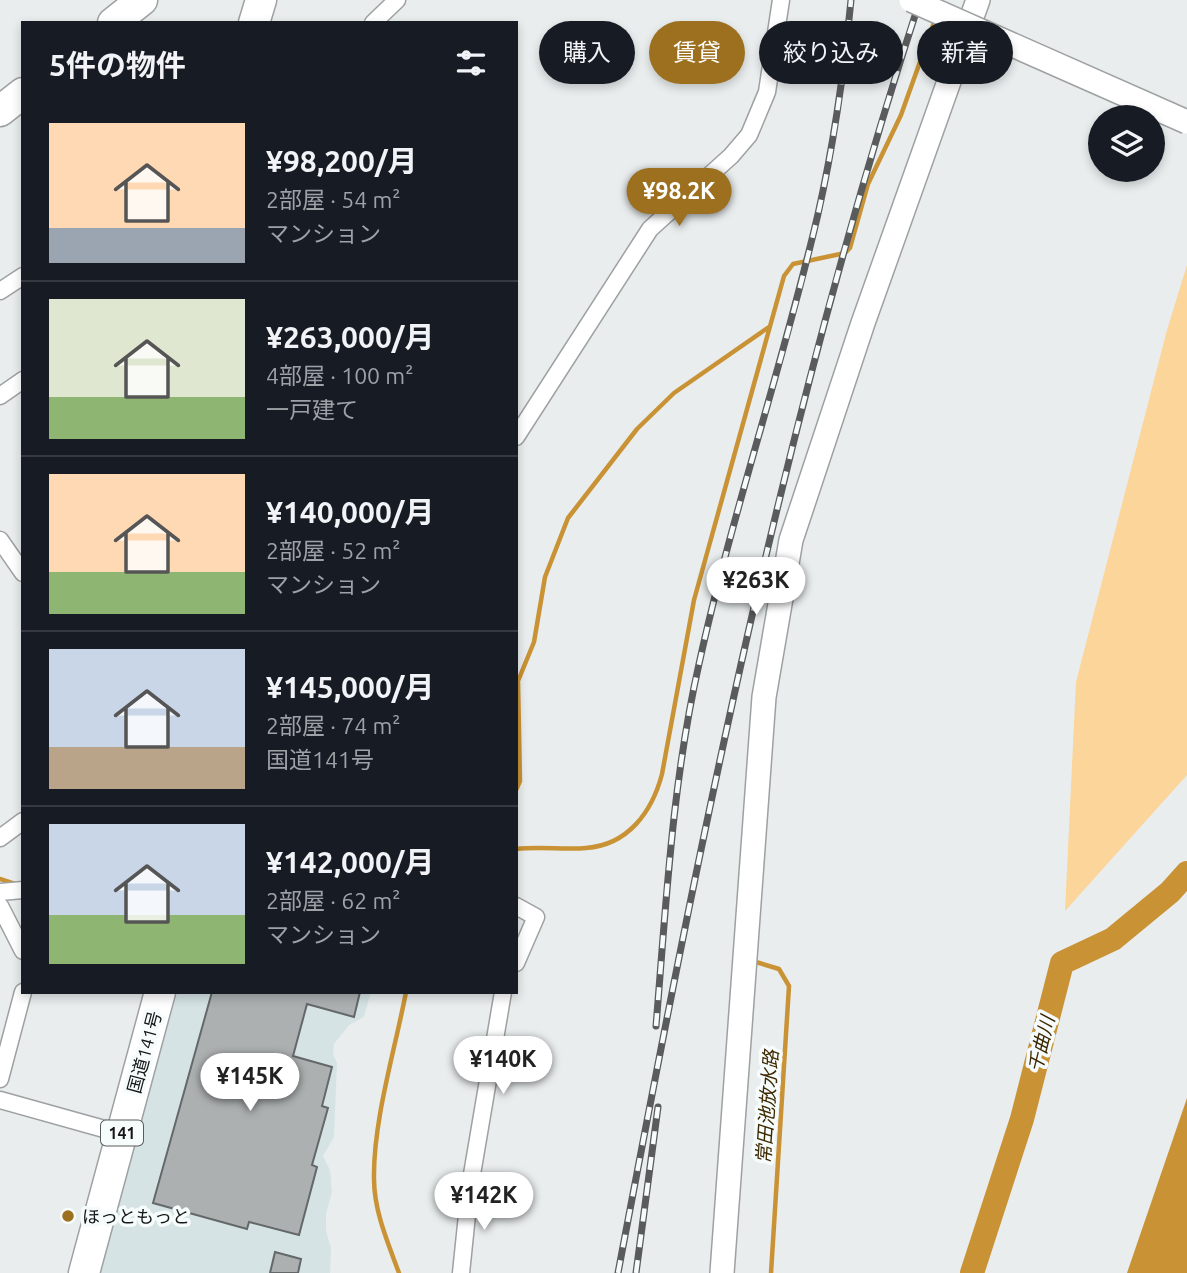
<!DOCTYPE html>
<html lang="ja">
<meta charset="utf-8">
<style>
:root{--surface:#171b24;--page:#20242c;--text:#f1f3f6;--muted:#9ea1a6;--line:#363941;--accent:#9c701f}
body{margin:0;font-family:Ubuntu,"Noto Sans JP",sans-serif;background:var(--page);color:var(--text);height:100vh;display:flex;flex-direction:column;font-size:26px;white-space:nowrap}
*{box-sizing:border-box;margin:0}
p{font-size:23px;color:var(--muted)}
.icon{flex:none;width:38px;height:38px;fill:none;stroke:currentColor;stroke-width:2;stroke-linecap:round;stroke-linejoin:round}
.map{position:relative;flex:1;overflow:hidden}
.details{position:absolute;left:21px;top:21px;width:497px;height:973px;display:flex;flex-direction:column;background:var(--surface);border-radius:0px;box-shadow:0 4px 10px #0003}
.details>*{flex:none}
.top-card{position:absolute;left:539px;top:21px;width:542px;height:63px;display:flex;gap:14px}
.tools{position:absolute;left:1088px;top:105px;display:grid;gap:14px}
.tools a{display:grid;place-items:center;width:77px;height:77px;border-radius:50%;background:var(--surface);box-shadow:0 4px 10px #0003;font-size:35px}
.price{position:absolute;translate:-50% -60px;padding:0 16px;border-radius:24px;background:#fff;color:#222;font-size:23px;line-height:46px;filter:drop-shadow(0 2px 4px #0008)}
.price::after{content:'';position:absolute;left:50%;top:42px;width:21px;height:16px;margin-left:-10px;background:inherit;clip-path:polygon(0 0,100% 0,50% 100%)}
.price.on{background:var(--accent);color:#fff}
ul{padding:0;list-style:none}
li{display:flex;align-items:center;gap:21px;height:175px;padding:0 28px}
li+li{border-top:2px solid var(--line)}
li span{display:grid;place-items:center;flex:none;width:196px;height:140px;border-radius:0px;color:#555}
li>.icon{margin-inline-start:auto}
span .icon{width:84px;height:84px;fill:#fffc;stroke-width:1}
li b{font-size:30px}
h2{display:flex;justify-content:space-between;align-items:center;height:84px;padding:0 28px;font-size:30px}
.chip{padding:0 24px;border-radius:32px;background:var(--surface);box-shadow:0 4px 10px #0003;font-size:24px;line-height:63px}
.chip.on{background:var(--accent);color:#fff}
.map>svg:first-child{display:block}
</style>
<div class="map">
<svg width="1187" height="1273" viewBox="0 0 1187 1273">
<rect width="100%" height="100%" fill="#e9edee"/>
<!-- built -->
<path fill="#d5e3e5" d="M172,992H371L364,1017L349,1025L334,1044L333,1054L337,1063L334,1137L323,1156L330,1170L332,1192L326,1214V1231L331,1248L330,1273H97Z"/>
<!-- green -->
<path fill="#fcd59a" d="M1187,265V775L1065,911L1076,682L1167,330Z"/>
<!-- water -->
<path fill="#c99335" d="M1187,1098V1273H1127Z"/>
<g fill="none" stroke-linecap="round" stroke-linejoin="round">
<!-- stream -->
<path stroke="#c99335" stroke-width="4.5" d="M516,790L520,781L518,681L534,642L545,577L568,518L637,429L674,393L769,327
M516,849C540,846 563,850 586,848C628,845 652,812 662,774L694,600L784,276L793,264L845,253L850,248L868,184L901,115L936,17
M0,879L15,884
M756,962L779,969L789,986L771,1273
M399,1273C388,1243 374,1211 374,1179C373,1121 395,1050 406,992"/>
<!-- river -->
<path stroke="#c99335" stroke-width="24" d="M972,1273L1022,1119L1062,963L1113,939L1170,892L1187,873"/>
</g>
<!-- building -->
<path fill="#acb0b1" stroke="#646868" stroke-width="2" d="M212,992H360L354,1017L307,1004L293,1056L332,1067L322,1106L328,1108L312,1165L317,1167L299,1235L249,1222L247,1229L153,1203Z
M275,1252L301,1259L298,1273H270Z"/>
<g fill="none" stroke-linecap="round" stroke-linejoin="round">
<!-- street casing -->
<g stroke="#9da1a2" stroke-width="19">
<path id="street" d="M373,23L397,0
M0,291L23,276
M0,396L23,380
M516,437L650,229L731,156L749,135L767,92L781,0
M0,540L23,573
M0,838L23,821
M0,892L23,890
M0,906L23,951
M516,906L536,917L516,963
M0,1079L23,992
M0,1100L122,1134
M461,1273L470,1186L503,992"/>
</g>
<!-- secondary casing -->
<g stroke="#9da1a2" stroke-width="26">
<path id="secondary" d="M722,1273L764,697L791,540L863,323L978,0"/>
</g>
<!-- highway casing -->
<g stroke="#9da1a2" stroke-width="33">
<path id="highway" d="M113,23L142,0
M254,23L261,0
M0,111L23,93
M84,1273L160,992"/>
</g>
<!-- street -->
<use href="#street" stroke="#fff" stroke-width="16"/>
<!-- secondary -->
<use href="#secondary" stroke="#fff" stroke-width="23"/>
<!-- highway -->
<use href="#highway" stroke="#fff" stroke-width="30"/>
<!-- rail casing -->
<g stroke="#595b5c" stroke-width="7">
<path id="rail" d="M656,1026C666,906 672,783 699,664C732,513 783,365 818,214C834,143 844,72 851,0
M618,1273C699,844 784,416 920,0
M636,1273L658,1107"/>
</g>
<!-- rail -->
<use href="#rail" stroke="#f6fbfb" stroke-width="4.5" stroke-dasharray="13" stroke-linecap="butt"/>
<!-- secondary-bridge casing -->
<g stroke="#9da1a2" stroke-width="26" stroke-linecap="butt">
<path id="secondary-bridge" d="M911,0L1187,122"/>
</g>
<!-- secondary-bridge -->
<use href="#secondary-bridge" stroke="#fff" stroke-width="23"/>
</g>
<!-- markers -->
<circle fill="#9c701f" stroke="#f6fbfb" stroke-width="2.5" cx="68" cy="1216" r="7"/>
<g text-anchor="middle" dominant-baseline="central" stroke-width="7" stroke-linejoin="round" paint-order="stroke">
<!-- shield labels -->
<rect fill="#f6fbfb" stroke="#585b5b" stroke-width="2" x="101" y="1120.5" width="42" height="25" rx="5"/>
<g font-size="16" font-weight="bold" fill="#151616">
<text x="122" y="1133">141</text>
</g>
<!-- street labels -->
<g font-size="18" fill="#151616" stroke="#f6fbfb">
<text transform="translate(144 1052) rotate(-75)">国道141号</text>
</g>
<!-- poi labels -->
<g font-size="18" fill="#151616" stroke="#f6fbfb" text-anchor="start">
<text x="82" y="1216">ほっともっと</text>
</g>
<!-- water labels -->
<g font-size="19" font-style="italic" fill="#3e2800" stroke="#f6fbfb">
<text transform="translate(1041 1044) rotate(-76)">千曲川</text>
<text transform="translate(767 1107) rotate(-86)">常田池放水路</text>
</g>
</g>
</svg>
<div class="tools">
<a><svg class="icon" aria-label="layers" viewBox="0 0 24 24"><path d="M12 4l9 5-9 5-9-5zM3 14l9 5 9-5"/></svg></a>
</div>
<b class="price on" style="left:679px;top:228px">¥98.2K</b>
<b class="price" style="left:756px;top:617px">¥263K</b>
<b class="price" style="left:503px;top:1096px">¥140K</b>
<b class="price" style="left:250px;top:1113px">¥145K</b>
<b class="price" style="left:484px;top:1232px">¥142K</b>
<div class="top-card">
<a class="chip">購入</a>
<a class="chip on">賃貸</a>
<a class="chip">絞り込み</a>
<a class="chip">新着</a>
</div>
<section class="details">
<h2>5件の物件<svg class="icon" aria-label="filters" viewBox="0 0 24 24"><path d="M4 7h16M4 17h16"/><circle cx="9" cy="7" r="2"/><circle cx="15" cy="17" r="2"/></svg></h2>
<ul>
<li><span style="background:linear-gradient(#ffd9b3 75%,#9aa5b1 0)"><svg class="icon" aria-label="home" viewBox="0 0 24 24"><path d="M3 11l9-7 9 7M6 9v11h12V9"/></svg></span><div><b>¥98,200/月</b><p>2部屋 · 54 m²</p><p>マンション</p></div></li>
<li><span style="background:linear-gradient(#dfe7d0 70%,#8fb573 0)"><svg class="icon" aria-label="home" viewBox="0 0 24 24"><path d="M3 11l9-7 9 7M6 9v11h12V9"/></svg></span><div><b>¥263,000/月</b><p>4部屋 · 100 m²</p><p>一戸建て</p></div></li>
<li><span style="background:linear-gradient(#ffd9b3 70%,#8fb573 0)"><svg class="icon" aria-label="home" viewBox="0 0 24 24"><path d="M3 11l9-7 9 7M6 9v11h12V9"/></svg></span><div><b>¥140,000/月</b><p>2部屋 · 52 m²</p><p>マンション</p></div></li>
<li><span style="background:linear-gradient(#c9d6e8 70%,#b9a48a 0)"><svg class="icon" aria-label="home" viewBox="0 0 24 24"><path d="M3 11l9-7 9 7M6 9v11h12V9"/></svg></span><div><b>¥145,000/月</b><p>2部屋 · 74 m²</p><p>国道141号</p></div></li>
<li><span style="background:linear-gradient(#c9d6e8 65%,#8fb573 0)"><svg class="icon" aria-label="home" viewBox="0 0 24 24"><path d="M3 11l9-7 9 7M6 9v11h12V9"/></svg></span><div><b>¥142,000/月</b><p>2部屋 · 62 m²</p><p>マンション</p></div></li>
</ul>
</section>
</div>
